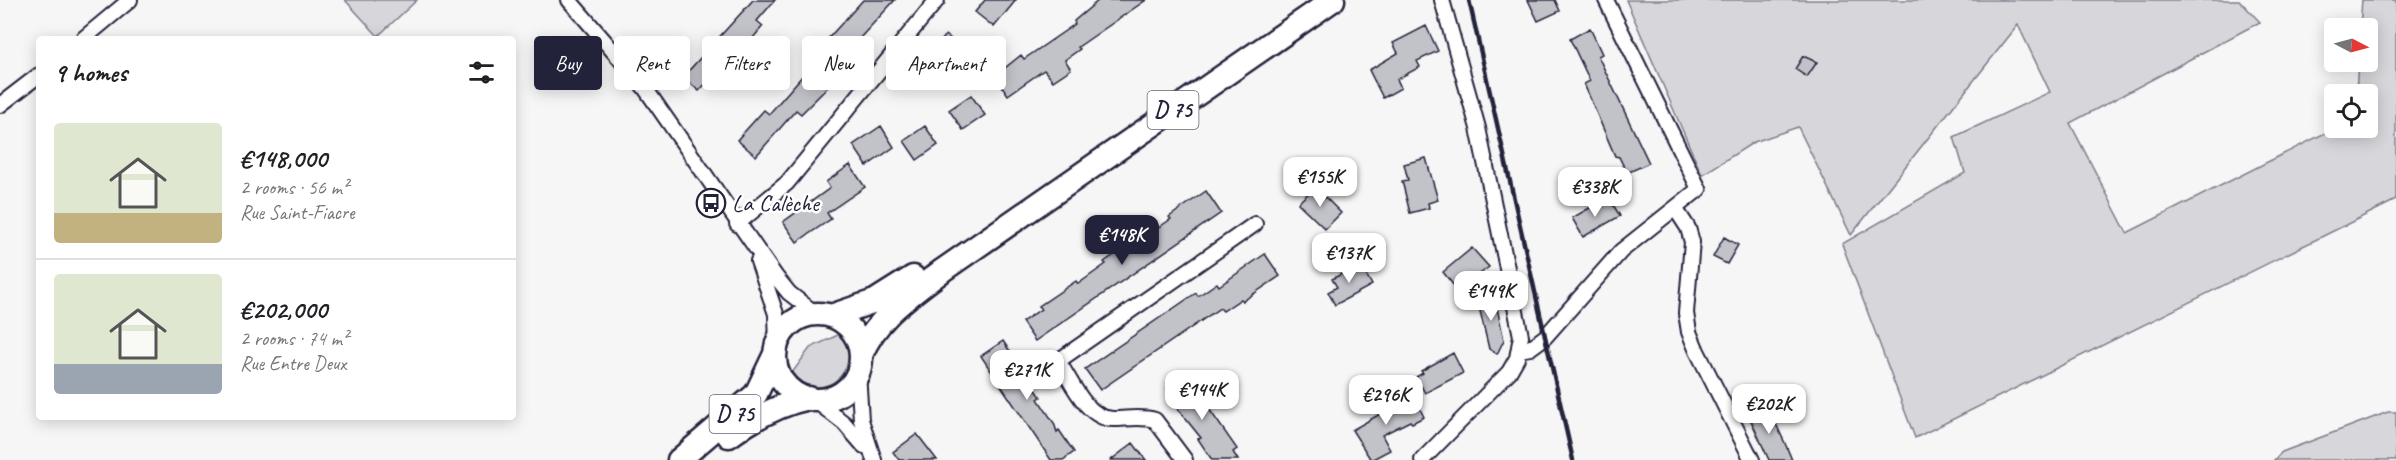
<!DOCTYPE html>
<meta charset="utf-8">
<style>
:root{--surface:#fff;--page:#f6f6f6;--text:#202124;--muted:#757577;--line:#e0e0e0;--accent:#22223b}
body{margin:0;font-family:Caveat,sans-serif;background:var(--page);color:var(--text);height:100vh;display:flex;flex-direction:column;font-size:22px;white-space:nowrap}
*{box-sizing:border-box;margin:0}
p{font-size:20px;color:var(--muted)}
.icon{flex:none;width:33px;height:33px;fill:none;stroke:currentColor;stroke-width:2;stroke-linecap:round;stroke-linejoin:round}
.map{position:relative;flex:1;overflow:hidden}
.drawer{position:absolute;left:36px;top:36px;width:480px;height:384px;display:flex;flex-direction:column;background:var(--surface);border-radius:6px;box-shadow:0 3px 15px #0003}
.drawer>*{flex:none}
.guide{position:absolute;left:534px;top:36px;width:570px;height:54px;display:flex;gap:12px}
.needle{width:39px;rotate:96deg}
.controls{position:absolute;left:2324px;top:18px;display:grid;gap:12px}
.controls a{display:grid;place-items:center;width:54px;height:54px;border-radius:6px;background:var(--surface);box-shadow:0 3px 15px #0003;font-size:30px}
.price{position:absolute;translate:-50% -51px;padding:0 14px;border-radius:12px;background:#fff;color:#222;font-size:20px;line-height:39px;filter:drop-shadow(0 2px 3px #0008)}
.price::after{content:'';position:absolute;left:50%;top:36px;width:18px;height:14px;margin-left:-9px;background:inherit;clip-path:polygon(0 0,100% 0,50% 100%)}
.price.current{background:var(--accent);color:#fff}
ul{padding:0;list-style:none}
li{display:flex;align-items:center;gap:18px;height:150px;padding:0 18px}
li+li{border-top:2px solid var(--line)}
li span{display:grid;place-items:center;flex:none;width:168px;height:120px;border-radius:6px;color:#555}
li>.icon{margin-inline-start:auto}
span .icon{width:72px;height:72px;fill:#fffc;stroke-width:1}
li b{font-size:26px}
h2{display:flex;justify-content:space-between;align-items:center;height:72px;padding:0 18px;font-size:26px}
.tag{padding:0 21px;border-radius:6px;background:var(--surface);box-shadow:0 3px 15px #0003;font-size:21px;line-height:54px}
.tag.current{background:var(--accent);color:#fff}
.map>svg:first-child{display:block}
</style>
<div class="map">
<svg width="2396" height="460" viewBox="0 0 2396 460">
<rect width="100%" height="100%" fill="#f6f6f7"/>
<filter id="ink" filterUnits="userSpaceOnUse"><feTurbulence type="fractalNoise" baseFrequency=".0167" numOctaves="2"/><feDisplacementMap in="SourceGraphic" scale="12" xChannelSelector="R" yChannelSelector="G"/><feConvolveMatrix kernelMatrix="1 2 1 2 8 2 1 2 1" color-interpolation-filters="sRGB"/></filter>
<g filter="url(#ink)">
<!-- green -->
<path fill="#d7d7db" stroke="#7c7c8b" stroke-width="1.5" d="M345,0H417L378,36Z
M1626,0H2239L2260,22L2070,123L2127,233L2335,128H2367V94H2356L2358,62H2367V28H2360L2362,0H2396V200L1915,438L1842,244L1965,173L1954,137L2050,92L2018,25L1851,235L1798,127L1754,142L1702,175Z
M840,334C868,369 819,408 792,373L810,348Z
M2388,412H2396V460H2274L2282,452Z"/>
<!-- building -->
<path fill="#c2c2c9" stroke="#22223b" stroke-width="1.5" d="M753,0H775L757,21L763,26L737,57L733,53L699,91L683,77Z
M863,0H895L823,78L830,84L825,90L801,114L796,110L756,156L737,140L764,110L769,114L818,58L814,54Z
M985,0H1016L994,27L975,12Z
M1099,0H1146L1078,47L1080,49L1065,60L1071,69L1053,81L1044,70L1008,95L995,76L1021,55L1024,59L1075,24L1074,21Z
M1528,0H1555L1560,11L1538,21Z
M1426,26L1438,51L1417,61L1420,67L1397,79L1401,88L1383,98L1369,70L1398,53L1393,43Z
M1590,28L1602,54L1598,56L1649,163L1627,173L1619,157L1615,156L1584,84L1590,81L1570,39Z
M946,35L965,50L942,79L922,64Z
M1803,56L1817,62L1807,77L1795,69Z
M971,95L985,115L963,130L949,110Z
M881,126L894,147L867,166L853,145Z
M925,126L938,145L917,160L904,141Z
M1426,158L1438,200L1428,203L1429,208L1410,213L1402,181L1408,180L1404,164Z
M850,165L865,187L827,213L831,219L797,242L783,222L830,188L826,182Z
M1315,187L1341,213L1325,229L1298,203Z
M1206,191L1221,213L1035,341L1022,322L1041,309L1039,306L1076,281L1078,284L1106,264L1104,262L1141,236L1142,239L1171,219L1169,217Z
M1600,202L1602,205L1612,203L1620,216L1583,237L1572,218Z
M1724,237L1738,245L1727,264L1713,257Z
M1472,248L1489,267L1458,291L1443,272Z
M1265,254L1280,276L1243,301L1241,299L1223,311L1220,308L1100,390L1085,369L1196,293L1198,296L1217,283L1219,286Z
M1360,264L1372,285L1335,305L1328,292L1337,287L1332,279Z
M1494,294L1504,340L1497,354L1489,349L1477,298Z
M1003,341L1041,397L1038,399L1054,423L1057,432L1059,430L1074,452L1063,460H1051L981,356Z
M1453,353L1463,373L1425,393L1416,377L1423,373L1421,371Z
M1186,376L1237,449L1233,452L1238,460H1212L1198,439L1201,438L1173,403L1175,401L1167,389Z
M1413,395L1424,417L1412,423L1410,421L1382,435L1390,450L1371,460L1352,430Z
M1767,405L1784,441L1792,460H1769L1748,414Z
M917,434L937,460H899L893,452Z
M1133,443L1146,460H1111Z"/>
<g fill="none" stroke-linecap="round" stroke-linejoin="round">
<!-- minor casing -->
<g stroke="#22223b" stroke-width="18">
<path id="minor" d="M569,0L645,88L776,277L789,293L816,314
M83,39L130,0
M0,105L39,75
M1675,208L1688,228L1692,242L1686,313L1689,332L1697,351L1752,460
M737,224L787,183L937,0
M758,261L776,314L777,346
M1519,350L1530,348L1545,337L1621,251L1699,189L1606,0
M858,372L861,420L874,460
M813,399L844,423L864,446
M1185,460L1155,420C1142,416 1127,419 1113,419C1086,419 1071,380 1058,361L1255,224
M1422,460L1509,372L1517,358L1521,336L1478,128L1442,0"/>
</g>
<!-- primary casing -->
<g stroke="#22223b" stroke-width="27">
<path id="primary" d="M775 357a43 43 0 1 1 86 0a43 43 0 1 1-86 0Z
M831,316L875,301L913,277
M861,355C877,316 911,295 943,270L1333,0
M729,436C754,418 779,404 809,398
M679,460L756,394L775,354"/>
</g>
<!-- minor -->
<use href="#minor" stroke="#fff" stroke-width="14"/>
<!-- primary -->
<use href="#primary" stroke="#fff" stroke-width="22"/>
<!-- rail -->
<path stroke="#22223b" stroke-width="4.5" d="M1469,0L1573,460"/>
</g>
</g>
<!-- icons -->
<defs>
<g id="bus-ring" transform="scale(1.5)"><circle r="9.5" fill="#fff" stroke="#22223b" stroke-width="1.5"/><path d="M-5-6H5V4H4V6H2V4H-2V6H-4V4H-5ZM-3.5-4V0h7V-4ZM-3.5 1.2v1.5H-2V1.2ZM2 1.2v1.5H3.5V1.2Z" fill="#22223b"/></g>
</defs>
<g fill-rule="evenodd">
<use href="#bus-ring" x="711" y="203"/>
</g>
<g text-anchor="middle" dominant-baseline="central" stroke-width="5" stroke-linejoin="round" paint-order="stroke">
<!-- shield labels -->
<g fill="#fff" stroke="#646476" stroke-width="1.5">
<rect x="1147.5" y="91" width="51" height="38" rx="4.5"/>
<rect x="709.5" y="395" width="51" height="38" rx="4.5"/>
</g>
<g font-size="22" font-weight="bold" fill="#22223b">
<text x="1173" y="110">D 75</text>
<text x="735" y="414">D 75</text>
</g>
<!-- poi labels -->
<g font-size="24" fill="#22223b" stroke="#fff" text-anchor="start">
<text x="732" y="203">La Calèche</text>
</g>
</g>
</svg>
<div class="controls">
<a><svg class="needle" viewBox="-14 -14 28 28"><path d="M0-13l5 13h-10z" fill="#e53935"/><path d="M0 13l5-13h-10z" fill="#757577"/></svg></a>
<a><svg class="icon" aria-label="locate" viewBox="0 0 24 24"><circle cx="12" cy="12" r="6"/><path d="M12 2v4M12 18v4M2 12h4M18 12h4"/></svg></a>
</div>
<b class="price" style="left:1320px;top:208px">€155K</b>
<b class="price" style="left:1595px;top:218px">€338K</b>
<b class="price current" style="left:1122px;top:266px">€148K</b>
<b class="price" style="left:1349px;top:284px">€137K</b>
<b class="price" style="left:1491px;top:322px">€149K</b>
<b class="price" style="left:1027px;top:401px">€271K</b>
<b class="price" style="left:1202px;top:421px">€144K</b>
<b class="price" style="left:1386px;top:426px">€296K</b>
<b class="price" style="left:1769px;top:435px">€202K</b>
<div class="guide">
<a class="tag current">Buy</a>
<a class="tag">Rent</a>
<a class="tag">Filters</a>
<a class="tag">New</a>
<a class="tag">Apartment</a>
</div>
<section class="drawer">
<h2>9 homes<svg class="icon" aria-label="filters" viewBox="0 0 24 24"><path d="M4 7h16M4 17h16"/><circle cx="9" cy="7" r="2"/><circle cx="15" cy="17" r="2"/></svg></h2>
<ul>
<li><span style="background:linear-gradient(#dfe7d0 75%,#c2b280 0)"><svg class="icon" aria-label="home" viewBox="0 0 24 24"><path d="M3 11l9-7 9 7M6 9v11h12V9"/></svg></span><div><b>€148,000</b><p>2 rooms · 56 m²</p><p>Rue Saint-Fiacre</p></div></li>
<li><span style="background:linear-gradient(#dfe7d0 75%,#9aa5b1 0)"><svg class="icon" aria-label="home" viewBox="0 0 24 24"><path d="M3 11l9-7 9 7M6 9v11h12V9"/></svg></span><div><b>€202,000</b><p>2 rooms · 74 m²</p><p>Rue Entre Deux</p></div></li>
</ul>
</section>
</div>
